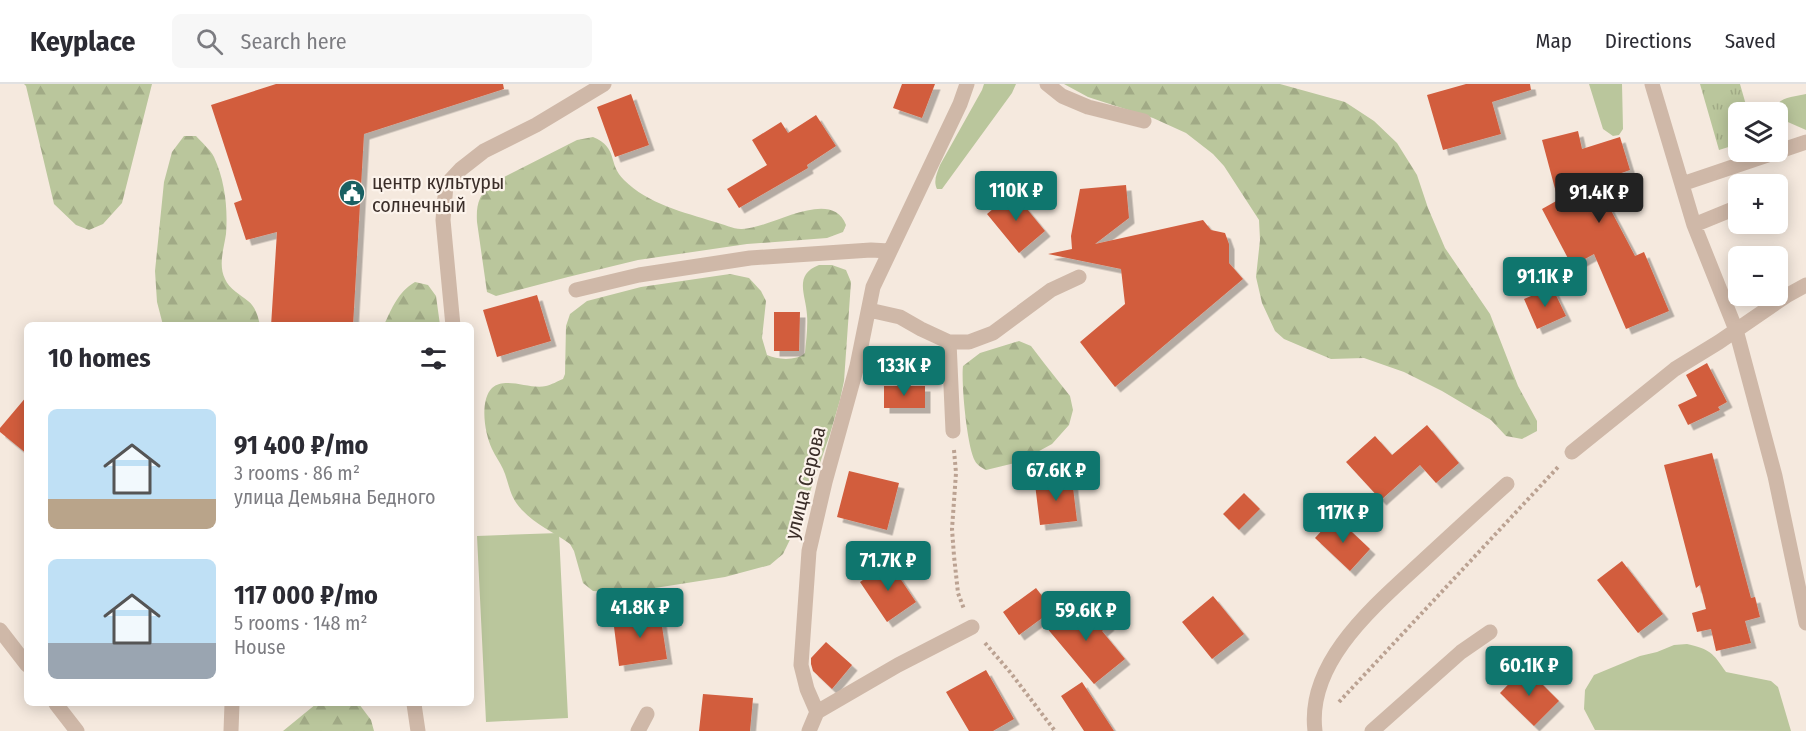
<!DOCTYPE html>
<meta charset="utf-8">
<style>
:root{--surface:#fff;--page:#f7f7f7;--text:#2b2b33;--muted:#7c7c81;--line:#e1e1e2;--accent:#0f766e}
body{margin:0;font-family:"Fira Sans Condensed",sans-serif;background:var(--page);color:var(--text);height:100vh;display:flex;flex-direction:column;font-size:22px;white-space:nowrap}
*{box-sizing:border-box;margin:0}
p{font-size:20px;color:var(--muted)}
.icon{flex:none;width:33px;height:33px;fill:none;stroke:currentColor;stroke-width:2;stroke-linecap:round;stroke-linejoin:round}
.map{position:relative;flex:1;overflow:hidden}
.drawer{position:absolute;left:24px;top:238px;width:450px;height:384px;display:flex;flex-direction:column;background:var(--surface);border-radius:9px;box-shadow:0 3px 15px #0003}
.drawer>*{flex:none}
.tools{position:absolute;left:1728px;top:18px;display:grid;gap:12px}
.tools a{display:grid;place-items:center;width:60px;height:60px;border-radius:9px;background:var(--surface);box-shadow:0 3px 15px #0003;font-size:30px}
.price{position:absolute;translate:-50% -51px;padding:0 14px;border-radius:6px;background:var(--accent);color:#fff;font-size:20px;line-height:39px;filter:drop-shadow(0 2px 3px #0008)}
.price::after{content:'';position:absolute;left:50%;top:36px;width:18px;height:14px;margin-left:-9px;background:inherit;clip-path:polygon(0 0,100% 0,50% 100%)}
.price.active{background:#222;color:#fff}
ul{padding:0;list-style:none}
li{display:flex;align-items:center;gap:18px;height:150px;padding:0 24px}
li span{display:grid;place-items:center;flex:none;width:168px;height:120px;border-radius:9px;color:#555}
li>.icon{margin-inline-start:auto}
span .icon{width:72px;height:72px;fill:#fffc;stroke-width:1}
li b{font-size:26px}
h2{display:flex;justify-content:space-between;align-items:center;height:72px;padding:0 24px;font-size:26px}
header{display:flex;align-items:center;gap:36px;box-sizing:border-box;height:84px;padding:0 30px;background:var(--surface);border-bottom:2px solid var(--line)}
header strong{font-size:28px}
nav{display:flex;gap:33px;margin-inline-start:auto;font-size:21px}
.search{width:420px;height:54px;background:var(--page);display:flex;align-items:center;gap:15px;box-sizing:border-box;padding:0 21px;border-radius:9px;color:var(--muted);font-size:22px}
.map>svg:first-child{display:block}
</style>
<header>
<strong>Keyplace</strong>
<div class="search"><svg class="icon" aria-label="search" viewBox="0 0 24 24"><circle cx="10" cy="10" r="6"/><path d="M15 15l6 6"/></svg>Search here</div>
<nav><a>Map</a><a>Directions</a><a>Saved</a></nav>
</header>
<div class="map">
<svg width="1806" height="647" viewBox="0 0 1806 647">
<defs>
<pattern id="forest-firs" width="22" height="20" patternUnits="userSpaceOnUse" patternTransform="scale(1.5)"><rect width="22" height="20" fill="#bac69c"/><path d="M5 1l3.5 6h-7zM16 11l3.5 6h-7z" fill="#a1aa86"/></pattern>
<pattern id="park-tufts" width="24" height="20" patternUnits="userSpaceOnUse" patternTransform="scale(1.5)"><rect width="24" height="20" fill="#bac69c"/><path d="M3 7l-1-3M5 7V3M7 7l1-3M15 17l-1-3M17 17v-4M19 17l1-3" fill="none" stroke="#a1aa86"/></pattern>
<filter id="shadow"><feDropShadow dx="5.5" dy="5.5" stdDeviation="0" flood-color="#0004"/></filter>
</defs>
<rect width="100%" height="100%" fill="#f5e9de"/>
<!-- grass -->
<path fill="#bac69c" d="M984,0H1016L1012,9L942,105H937C933,97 937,89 940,81L982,6Z
M1589,0H1622L1623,45L1619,51L1613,52L1603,45Z
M1806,10V46L1781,35L1774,26C1779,12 1794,13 1806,10Z
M559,449L568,634L486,638L477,452Z
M1687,560C1711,566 1712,568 1726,588L1771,597L1778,603L1791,647L1595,646L1584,625L1585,606L1594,591L1640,572L1657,568L1674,561Z"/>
<!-- forest -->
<path fill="url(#forest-firs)" d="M24,0H152L122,119L103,140L89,146L76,141L54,120L26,2Z
M1064,0H1280L1345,18L1374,37L1397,59L1417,91L1428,124L1445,164L1490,230L1518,302L1537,337V347L1522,355L1506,352L1491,336L1442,307L1404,288L1364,274L1331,275L1284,255L1275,247L1262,219L1256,193L1260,156L1259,136L1224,82L1213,70L1186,49L1153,34L1088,13Z
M184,52H196C202,59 210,65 214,73C225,97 228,124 226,150C224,164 218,181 225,195C229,205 241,211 248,217C256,223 258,233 260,241H163L157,218L155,187L164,98L172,68Z
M593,53C619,64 607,79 624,96C648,120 683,128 715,138C723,140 733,145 741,145C769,146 831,102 846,141L843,148L827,154L747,160L638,176L568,193L496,212L487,208L477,138C476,120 479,111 492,99L577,56Z
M819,181H832L846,186L851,198L844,297L840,316L830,350L802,431L783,470L770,481L725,493L623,509L593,507L583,499L574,467L570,460C554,448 536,441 522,426C509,413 510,401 503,385C500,378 495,372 492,365C485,351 479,317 492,304C506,292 530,306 546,302C551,301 558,297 563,295L565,290L566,242L570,230L587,217L641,203L730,190L749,194L761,207L766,217L762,254L767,271C777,276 797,277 805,269C806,257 808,243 807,231C806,211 793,191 819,181Z
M415,198L428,201L436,212L440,241H384C392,224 398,208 415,198Z
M1019,257L1031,262L1044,279L1070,312L1073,326L1069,341L1052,360L1019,378L986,386C982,384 977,381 975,377C967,363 961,299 963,282L980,269Z
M316,620H359L371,636L374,647H283Z"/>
<!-- park -->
<path fill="url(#park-tufts)" d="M1700,0H1740L1748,28H1738V60L1719,66Z"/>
<!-- building -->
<path fill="#d25d3e" filter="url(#shadow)" d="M276,0H503L504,5L364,50L353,242H271L277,148L246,156L234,119L242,116L211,21Z
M902,0H935L922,34L893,24Z
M1466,0H1530L1531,6L1492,18L1501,50L1443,66L1427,11Z
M631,10L649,61L615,73L597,23Z
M816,31L836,62L807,81L808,84L739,124L727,105L767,81L752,56L781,38L788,49Z
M1578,47L1582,65L1620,53L1630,86L1596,98L1635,172L1644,168L1669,227L1626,245L1594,170L1572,182L1542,125L1558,116L1542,56Z
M1126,101L1129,134L1095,160L1203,136L1211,146L1225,149L1229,160V179L1243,195L1115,303L1080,258L1125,220L1121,185L1048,170L1072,165L1071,152L1080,105Z
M1013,108L1045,147L1019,169L987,130Z
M1552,203L1566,232L1537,245L1524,215Z
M537,211L551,257L497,273L483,226Z
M774,228H800L799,267H774Z
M1707,279L1727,318L1718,323L1720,326L1688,341L1678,321L1697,312L1686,291Z
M884,302H925V324H884Z
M27,312V370L0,348V344Z
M1427,341L1459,379L1436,399L1420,381L1381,416L1346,378L1375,352L1392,371Z
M1712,369L1751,514L1755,513L1760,533L1745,537L1751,559L1716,567L1711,545L1697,548L1692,529L1706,525L1700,501L1696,504L1664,381Z
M849,387L899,399L887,446L837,433Z
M1072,395L1077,437L1040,441L1035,400Z
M1244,409L1260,425L1239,446L1223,430Z
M1335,432L1370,465L1350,487L1315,454Z
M1622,477L1663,530L1638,549L1597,496Z
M889,478L916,518L887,538L860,498Z
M1036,504L1053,526L1019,551L1003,528Z
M1213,512L1244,550L1212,575L1182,538Z
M1074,520L1085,533L1095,525L1109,541L1102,547L1125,575L1094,600L1046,543Z
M660,529L667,575L619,582L613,535Z
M826,558L852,581L832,605L813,587L811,580V574Z
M1525,583L1559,617L1534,642L1500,609Z
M986,586L1014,635L993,647H969L946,608Z
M1082,598L1114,647H1084L1061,612Z
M703,610L753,614L750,647H699Z"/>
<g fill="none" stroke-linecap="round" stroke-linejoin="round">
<!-- path -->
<path stroke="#bba292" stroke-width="4" stroke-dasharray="3 3" stroke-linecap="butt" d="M954,366L956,389L952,445L954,472L958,509L964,525
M985,559L1010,588L1055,647
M1339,618L1559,382"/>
<!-- minor -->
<path stroke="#cfb8a8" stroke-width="15" d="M1047,0L1062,12L1088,23L1144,37
M1652,0L1694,141L1736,246L1775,392L1806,539
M1682,100L1806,58
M1694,141L1738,123
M576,206L639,191L750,174L871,166L889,167
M869,226L900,233L921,245L949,258H969L993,249L1051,206L1079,193
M453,242L443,136L446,101L461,85L484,67L536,41L604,0
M949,258L953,347
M1572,368L1675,285L1719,258L1786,212L1806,201
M0,546L27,581
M56,620L77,647
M414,620L418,647
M817,628L898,581L972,543
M231,647L232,620
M638,647L647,630
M809,647L817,628L807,605L801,581L809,467L825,398L857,282L873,203L960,20L967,0
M1315,647C1306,576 1379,518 1425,475C1452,450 1479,425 1507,400
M1372,647L1461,568L1490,548"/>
</g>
<!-- icons -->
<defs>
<g id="civic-disc" transform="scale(1.35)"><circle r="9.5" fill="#196062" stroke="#fcf3eb"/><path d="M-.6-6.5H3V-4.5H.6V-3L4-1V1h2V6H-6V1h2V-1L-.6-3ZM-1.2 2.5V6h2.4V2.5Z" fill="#fff"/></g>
</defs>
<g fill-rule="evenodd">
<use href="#civic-disc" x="352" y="109"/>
</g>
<g text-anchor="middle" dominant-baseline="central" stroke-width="4.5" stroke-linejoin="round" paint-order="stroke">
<!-- poi labels -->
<g font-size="20" fill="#3b2e29" stroke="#fcf3eb" text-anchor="start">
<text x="372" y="98">центр культуры<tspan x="372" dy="23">солнечный</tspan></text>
</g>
<!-- street labels -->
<g font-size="20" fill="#3b2e29" stroke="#fcf3eb">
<text transform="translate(805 399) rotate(-76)">улица Серова</text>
</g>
</g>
</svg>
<div class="tools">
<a><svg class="icon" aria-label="layers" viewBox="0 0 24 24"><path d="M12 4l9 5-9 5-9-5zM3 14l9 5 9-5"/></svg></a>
<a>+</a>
<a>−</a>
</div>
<b class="price" style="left:1016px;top:138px">110K ₽</b>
<b class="price active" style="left:1599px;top:140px">91.4K ₽</b>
<b class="price" style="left:1545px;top:224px">91.1K ₽</b>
<b class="price" style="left:904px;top:313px">133K ₽</b>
<b class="price" style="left:1056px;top:418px">67.6K ₽</b>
<b class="price" style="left:1343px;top:460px">117K ₽</b>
<b class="price" style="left:888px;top:508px">71.7K ₽</b>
<b class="price" style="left:640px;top:555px">41.8K ₽</b>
<b class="price" style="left:1086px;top:558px">59.6K ₽</b>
<b class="price" style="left:1529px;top:613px">60.1K ₽</b>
<section class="drawer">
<h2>10 homes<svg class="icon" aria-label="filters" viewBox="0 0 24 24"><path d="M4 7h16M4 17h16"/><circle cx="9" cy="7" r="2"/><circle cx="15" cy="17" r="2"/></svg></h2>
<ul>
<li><span style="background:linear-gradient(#bfe0f5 75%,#b9a48a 0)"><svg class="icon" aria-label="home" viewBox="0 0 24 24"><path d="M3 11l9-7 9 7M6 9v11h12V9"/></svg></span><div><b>91 400 ₽/mo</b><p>3 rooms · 86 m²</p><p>улица Демьяна Бедного</p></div></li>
<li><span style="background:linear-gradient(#bfe0f5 70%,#9aa5b1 0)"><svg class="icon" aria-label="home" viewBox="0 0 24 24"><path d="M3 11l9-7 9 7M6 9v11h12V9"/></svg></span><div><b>117 000 ₽/mo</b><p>5 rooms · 148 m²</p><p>House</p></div></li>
</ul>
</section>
</div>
